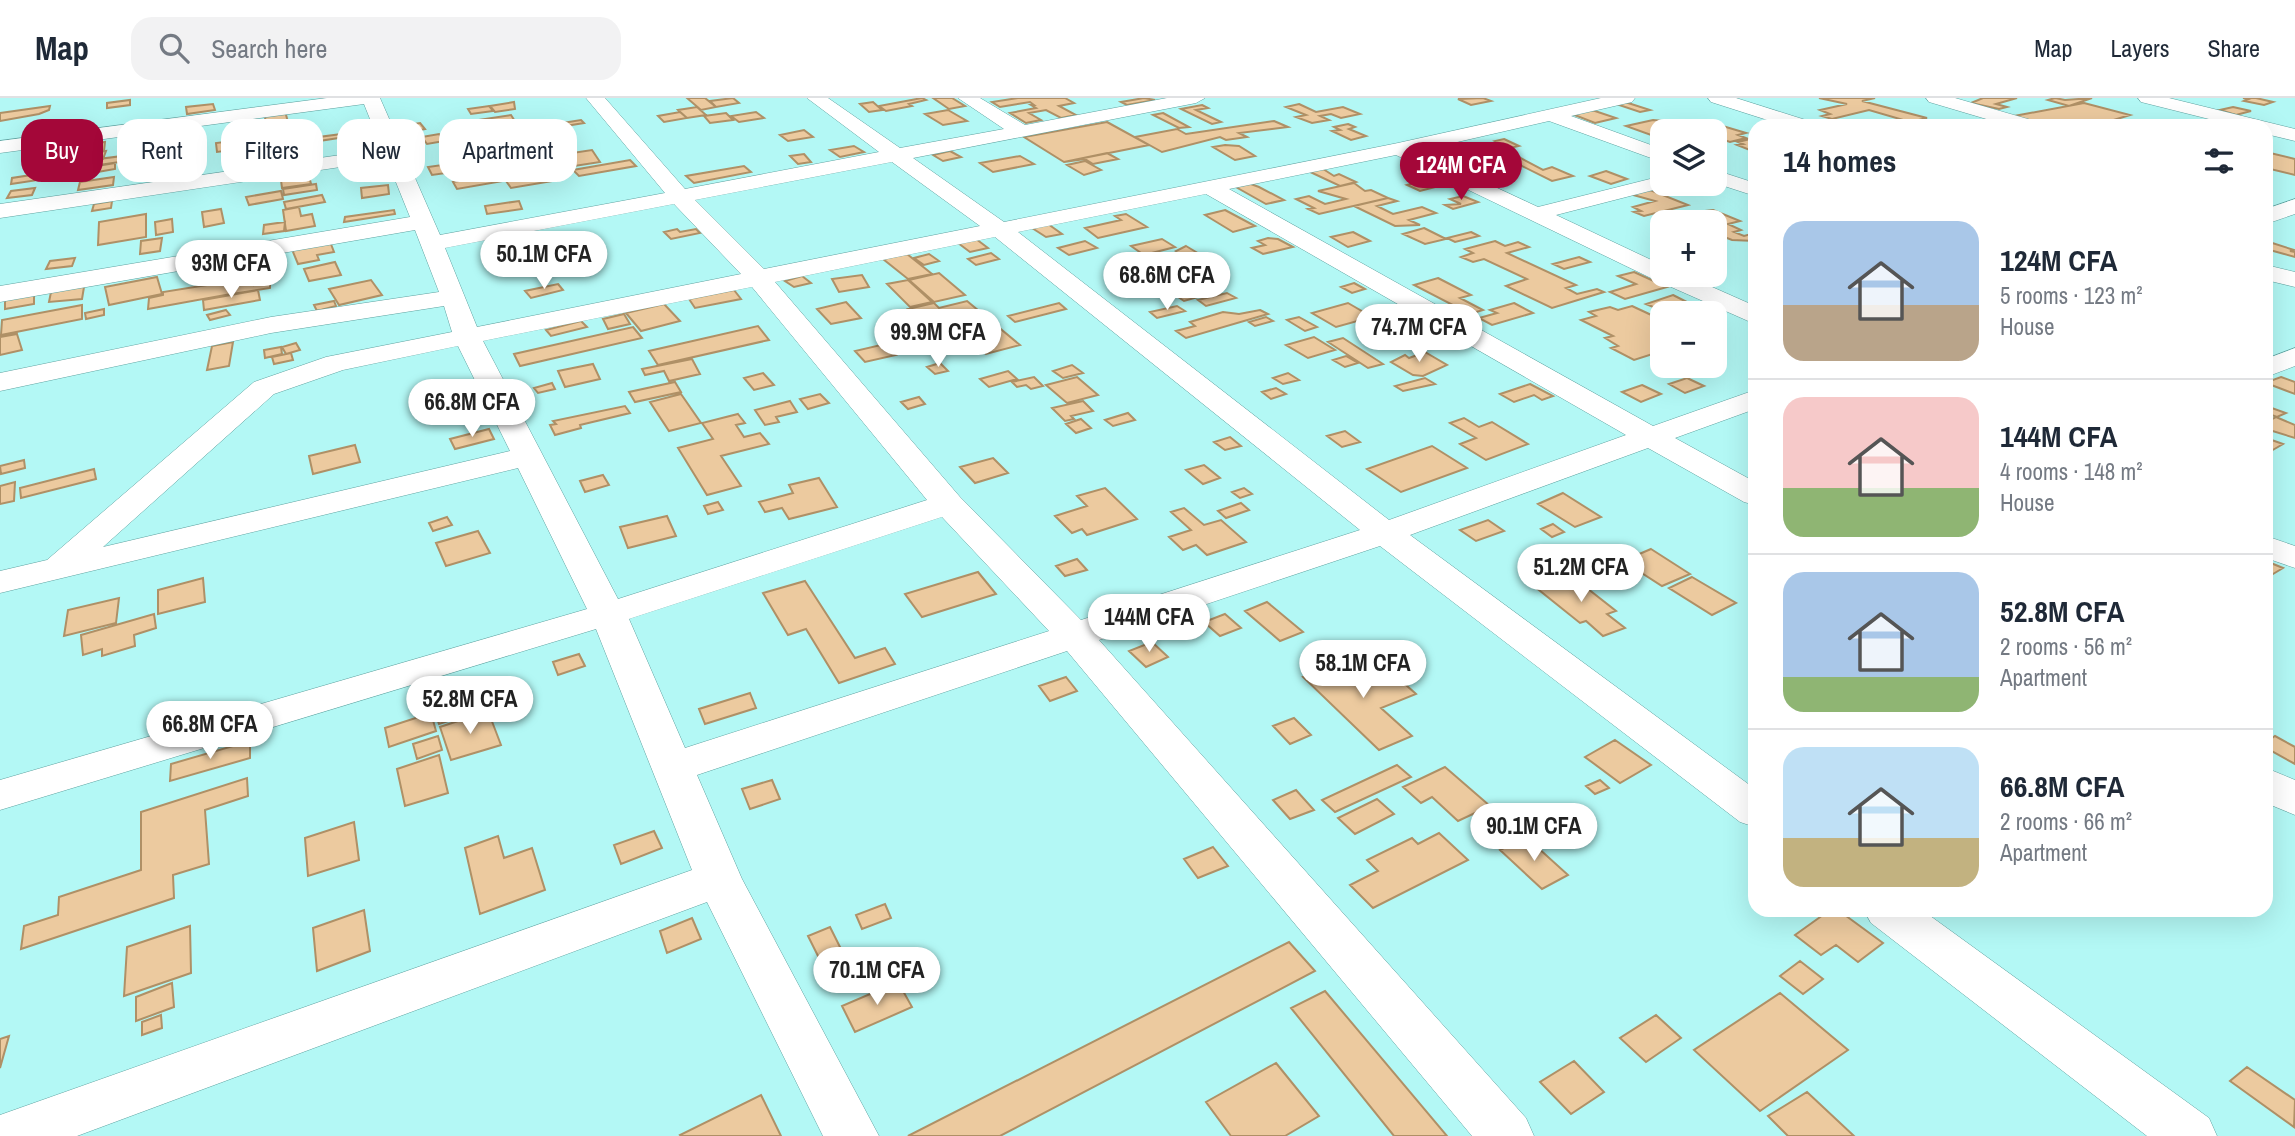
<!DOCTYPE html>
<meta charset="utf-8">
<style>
:root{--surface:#fff;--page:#f2f2f3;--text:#1f2937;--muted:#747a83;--line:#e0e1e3;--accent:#a40739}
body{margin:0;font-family:"Archivo Narrow",sans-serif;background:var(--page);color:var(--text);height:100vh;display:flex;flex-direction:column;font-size:26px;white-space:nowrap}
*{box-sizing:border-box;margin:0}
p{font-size:23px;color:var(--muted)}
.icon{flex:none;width:38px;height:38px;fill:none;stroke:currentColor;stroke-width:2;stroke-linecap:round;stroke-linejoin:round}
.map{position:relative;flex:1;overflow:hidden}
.drawer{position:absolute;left:1748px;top:21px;width:525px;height:798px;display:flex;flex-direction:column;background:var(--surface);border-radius:21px;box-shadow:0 7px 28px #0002}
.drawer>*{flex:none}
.hud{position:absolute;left:21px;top:21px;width:665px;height:63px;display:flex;gap:14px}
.fabs{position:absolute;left:1650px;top:21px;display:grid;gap:14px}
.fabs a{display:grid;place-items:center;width:77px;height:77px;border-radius:14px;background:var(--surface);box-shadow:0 7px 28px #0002;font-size:35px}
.price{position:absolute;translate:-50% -60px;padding:0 16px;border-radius:24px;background:#fff;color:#222;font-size:23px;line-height:46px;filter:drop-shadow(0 2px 4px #0008)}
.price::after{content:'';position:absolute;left:50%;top:42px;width:21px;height:16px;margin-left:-10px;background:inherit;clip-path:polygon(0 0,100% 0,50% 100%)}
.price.active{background:var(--accent);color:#fff}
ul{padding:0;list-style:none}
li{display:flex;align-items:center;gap:21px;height:175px;padding:0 35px}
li+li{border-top:2px solid var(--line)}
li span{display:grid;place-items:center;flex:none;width:196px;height:140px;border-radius:21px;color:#555}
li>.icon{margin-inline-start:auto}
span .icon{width:84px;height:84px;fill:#fffc;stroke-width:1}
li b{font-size:30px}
h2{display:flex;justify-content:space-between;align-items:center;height:84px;padding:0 35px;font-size:30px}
.chip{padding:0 24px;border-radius:21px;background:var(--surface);box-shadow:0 7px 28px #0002;font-size:24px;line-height:63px}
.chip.active{background:var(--accent);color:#fff}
header{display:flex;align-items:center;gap:42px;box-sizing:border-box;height:98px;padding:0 35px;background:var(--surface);border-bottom:2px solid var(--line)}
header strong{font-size:33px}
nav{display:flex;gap:38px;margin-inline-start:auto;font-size:24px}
.search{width:490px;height:63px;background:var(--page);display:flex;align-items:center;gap:18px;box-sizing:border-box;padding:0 24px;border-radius:21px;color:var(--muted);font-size:26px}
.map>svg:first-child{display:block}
</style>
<header>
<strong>Map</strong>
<div class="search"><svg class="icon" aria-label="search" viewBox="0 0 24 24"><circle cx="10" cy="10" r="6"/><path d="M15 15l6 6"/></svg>Search here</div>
<nav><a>Map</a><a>Layers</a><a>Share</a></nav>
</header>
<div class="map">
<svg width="2295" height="1038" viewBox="0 0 2295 1038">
<rect width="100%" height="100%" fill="#b3f8f5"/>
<!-- building -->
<path fill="#ecca9f" stroke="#af9066" stroke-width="2" d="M687,0H705L716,9L701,12Z
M733,0L739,5L716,9L710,3Z
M922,0L926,2L909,6L912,8L886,13L879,8Z
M933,0H952L965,8L949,11Z
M1018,0H1065L1074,5L1059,8L1076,17L1061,20L1046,12L1029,15L1041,22L1026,25L1010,15L1036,10L1031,7H1034L1030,4L1000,9L992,4Z
M1144,0L1155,2L1127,7L1121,4Z
M1483,0L1491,3L1471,7L1458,1Z
M1819,0H1875L1862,3L1927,20L1910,24L1869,12L1832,21L1822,18L1830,16L1820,12L1847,6Z
M1983,0H2017L1996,6L2007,9L1999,11L1971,5Z
M2055,0L2065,2L2092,0L2069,8L2048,2Z
M2243,0H2256L2273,4L2264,7L2244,3L2249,1Z
M130,2V7L107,10V5Z
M514,4L515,11L495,14L490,8Z
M873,4L882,12L869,14L860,6Z
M1625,4L1650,12L1640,14L1616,6Z
M2084,5L2130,17L2094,28H2046L2014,18Z
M213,6L215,12L187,16L186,9Z
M1299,6L1316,14L1343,9L1360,16L1341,20L1331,16L1320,18L1329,22L1312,25L1296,19L1306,17L1286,9Z
M1202,7L1208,10L1196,12L1221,24L1212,26L1181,11Z
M50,8L49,12L39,16L0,23V15Z
M489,8L493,13L471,16L468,11Z
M697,9L706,17L687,20L678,12Z
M2233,9L2251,13L2236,17L2220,12Z
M948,12L967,23L943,27L925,16Z
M1592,12L1616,20L1595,25L1572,16Z
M285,13L289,28L268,31L264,16Z
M680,14L687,20L664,24L658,18Z
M756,14L764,20L739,24L731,18Z
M726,15L733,22L710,25L704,18Z
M1163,15L1189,29L1179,30L1153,17Z
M511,17L516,25L506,26L508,29L472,34L470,30L456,33L452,26Z
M581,22L584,25L553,30L550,27Z
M1653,22L1664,23L1683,29L1651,37L1626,28Z
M1274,23L1288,29L1239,35L1247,39L1226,42L1220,39L1162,54L1135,39L1177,31L1186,36Z
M1680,23L1700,29L1716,26L1746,35L1738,37L1746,40L1730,44L1715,39V33H1698L1672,24Z
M1107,24L1149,47L1064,64L1024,39Z
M420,25L425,31L405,35L400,28Z
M1348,26L1355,29L1349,31L1366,38L1351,42L1332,33L1340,32L1334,29Z
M534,29L545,42L517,46L506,34Z
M804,32L813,39L788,43L780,37Z
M364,33L365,36L319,43V39Z
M439,36L444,43L427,46L422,39Z
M247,41L249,50L217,54L216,45Z
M1504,41L1519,48L1487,55L1479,51L1503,47L1495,43Z
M1750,41H1755V54L1737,47L1743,46L1738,44Z
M105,44L104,53L83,55L84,50L68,52L69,49Z
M546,45L555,57L527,62L518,50Z
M1225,47L1239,48L1255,58L1235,62L1213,49Z
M854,48L864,54L840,59L830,52Z
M188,49L187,58L159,61L160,53Z
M592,52L600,64L568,69L559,57Z
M106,53L103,61L41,69L44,61Z
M950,53L961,59L943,63L933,57Z
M154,54V59L99,67V61Z
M2266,54L2295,61V77L2266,70Z
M1107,55L1118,61L1093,66L1085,61L1064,64Z
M804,56L811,64L798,66L790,58Z
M1513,56L1543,72L1552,69L1573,78L1552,83L1520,67L1513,68L1495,60Z
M558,57L563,65L553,66L549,61L535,64L533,61Z
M1020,58L1034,66L993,74L980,65Z
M99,61V67L65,72L67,66Z
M630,62L636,68L579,78L573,72Z
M1085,63L1101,72L1084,77L1067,67Z
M115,65V71L86,76L85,70Z
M442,67L446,75L432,77L428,69Z
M744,68L751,74L694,85L686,78Z
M1320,69L1334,78L1339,76L1356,84L1340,88L1306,72Z
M1606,73L1627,81L1611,86L1590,78Z
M504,75L506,78L517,76L520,80L457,91L453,84Z
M552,75L558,82L511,90L506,83Z
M38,76V82L11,86L12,80Z
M309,78L311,86L282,90L281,82Z
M114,79L113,87L78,92L80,84Z
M1429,81L1443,87L1420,93L1407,87Z
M1248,85L1259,89L1284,102L1266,106L1234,88Z
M1354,85L1365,93L1371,92L1388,100L1319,116L1308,111L1314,110L1296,101L1309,98L1325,106L1346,101L1318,93Z
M316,86L317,92L284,97L283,91Z
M388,87L389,96L362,100L361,90Z
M35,90L32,97L7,100L11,93Z
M1645,90L1688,107L1644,118L1634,114L1641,113L1633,109L1655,103L1626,95Z
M281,93L283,101L249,107L246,99Z
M322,97L325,104L286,111L284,104Z
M1463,98L1478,104L1453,111L1445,107L1461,106L1450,101Z
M1388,100L1397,103L1377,108L1393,116L1422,109L1436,115L1409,122L1420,127L1395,128L1354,108Z
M112,103L111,110L92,113L94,106Z
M519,103L522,111L487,116L485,108Z
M299,109L301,118L312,116L315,128L286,133L283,112Z
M221,111L224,125L204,129L202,114Z
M394,112L395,116L344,124L345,119Z
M1225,112L1255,128L1233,134L1205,117Z
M1713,112L1740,123L1728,126L1741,132L1734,134L1744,138L1755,135V143L1732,142L1722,138L1715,140V124L1688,115Z
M146,116V139L98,147L99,124Z
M1126,116L1147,129L1098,140L1085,130L1121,122L1115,118Z
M172,121L173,134L156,137L155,124Z
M285,124L284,133L263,136L264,127Z
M1048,126L1062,136L1046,139L1032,130Z
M1424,130L1446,141L1425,146L1403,136Z
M677,131L680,134L696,131L700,135L671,141L664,134Z
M1353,134L1370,143L1348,149L1331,139Z
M1471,134L1479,138L1455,144L1447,140Z
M162,140L160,153L140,156L141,143Z
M1268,140L1278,141L1293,149L1263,156L1252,150L1265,147L1258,143Z
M329,141L334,154L317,157L319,162L298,166L291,149Z
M976,141L988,150L970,154L958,145Z
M1162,141L1175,149L1144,157L1131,148Z
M1085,143L1097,150L1069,157L1058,150Z
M1495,143L1505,148L1518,144L1529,149L1507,155L1576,187L1566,190L1577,196L1597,191L1604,194L1552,210L1506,188L1527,181L1484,161L1473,164L1461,159L1473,155L1465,151Z
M2266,143L2294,152L2290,153L2295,154V159L2266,151Z
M1186,148L1201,157L1187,160L1176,153Z
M991,155L999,161L976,167L968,161Z
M907,156L932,176L908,181L883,161Z
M929,156L939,163L924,167L914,160Z
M1579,159L1590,164L1564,171L1553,166Z
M75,160L72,168L46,171L50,163Z
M335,164L341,177L309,183L304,171Z
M1634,174L1667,189L1625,201L1610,194L1636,186L1618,178Z
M939,175L965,197L934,204L909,182Z
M862,177L869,189L839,194L832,181Z
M802,178L811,185L794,189L785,183Z
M157,179L162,196L109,207L105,189Z
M254,179V187L270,184V190L232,196V183Z
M1184,180L1209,196L1184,203L1159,186Z
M1438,180L1471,197L1460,200L1483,212L1470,216L1414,187Z
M371,182L382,197L339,207L329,191Z
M908,182L932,204L910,209L887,186Z
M85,183L82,201L49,204L52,189Z
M232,183L231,196L148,211L149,200L163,197V194Z
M1354,185L1365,191L1352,195L1341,189Z
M558,186L563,192L531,200L525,193Z
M258,192L260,202L204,212L203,202Z
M734,192L741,201L695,210L689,201Z
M34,195V206L5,211V200Z
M1227,195L1236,200L1206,208L1198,202Z
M1673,197L1685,203L1658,211L1646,206Z
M334,203L336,208L317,213L314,207Z
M967,203L1020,247L986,256L968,240L939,247L927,236L934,235L908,211L934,205L939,210Z
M846,204L861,220L831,226L817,211Z
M1059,205L1066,211L1015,224L1008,218Z
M1348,205L1372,219L1336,229L1312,215Z
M1514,205L1533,215L1492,227L1479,220L1497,215L1490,212Z
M664,206L680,223L641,233L626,215Z
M82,207V221L1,237L2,222Z
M1177,208L1185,213L1157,220L1150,214Z
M1632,208L1662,222V253L1634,262L1611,250L1618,248L1605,240L1613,238L1581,222L1596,218L1589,214L1610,209L1618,212Z
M104,211V217L86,221L85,215Z
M226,212L230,217L210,222L207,217Z
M1260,212L1268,216L1186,240L1176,233L1195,228L1190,224L1223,214L1239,216Z
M624,216L630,226L608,231L603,221Z
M1266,219L1273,223L1255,228L1249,224Z
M1299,219L1317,229L1305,233L1287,222Z
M581,223L587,229L551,238L546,232Z
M758,228L769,242L658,267L649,253Z
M633,229L642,240L520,268L514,256Z
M1435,232L1447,239L1435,243L1423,236Z
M17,236L22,252L0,257V239Z
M1314,239L1335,252L1308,260L1286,247Z
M1343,240L1383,266L1368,270L1328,244Z
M233,244L229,268L207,272L212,248Z
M296,245L300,252L286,256L282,249Z
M885,246L896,257L865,264L855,253Z
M281,249L282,256L265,260L264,252Z
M1425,254L1447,267L1423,278L1413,277L1391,264L1405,257L1409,260Z
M291,255L293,262L274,266L272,259Z
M1346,258L1358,265L1345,269L1333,262Z
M692,261L700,276L669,283L664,273L645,277L642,271Z
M940,265L948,273L935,276L927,269Z
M593,266L600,281L565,289L558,273Z
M1072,267L1083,275L1063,280L1053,273Z
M1008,273L1017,281L989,289L980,281Z
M763,275L774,287L754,292L744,280Z
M1288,275L1299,282L1283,286L1273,280Z
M1034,279L1043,288L1031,291L1026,287L1017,289L1012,284Z
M1077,279L1098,297L1067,305L1046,287Z
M2281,279L2295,284V296L2266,285V280L2273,282Z
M1425,280L1435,286L1403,293L1395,288Z
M1687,280L1704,288L1685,295L1669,286Z
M675,284L681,294L635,304L629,294Z
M552,285L555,291L538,295L534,290Z
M1530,286L1553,298L1542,302L1534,297L1514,304L1500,296Z
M1642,287L1661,296L1641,304L1622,294Z
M1276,290L1286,296L1271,301L1262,294Z
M681,296L701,325L669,333L650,304Z
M820,296L829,305L808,311L800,301Z
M919,299L925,306L908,311L901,304Z
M790,303L797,314L776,319L779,324L765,327L755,312Z
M1083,303L1093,313L1071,318L1074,321L1065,323L1052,310Z
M625,308L630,315L580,327L581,330L555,337L550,327L556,326L553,323Z
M2266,308L2286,315L2277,319L2266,315Z
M1128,315L1135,322L1113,328L1105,322Z
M738,316L745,325L736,327L744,339L760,335L769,346L721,358L741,388L707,397L678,350L713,341L702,325Z
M2276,319L2295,327V340L2266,331V324Z
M1464,320L1479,329L1492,324L1528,346L1486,362L1460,346L1476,340L1450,325Z
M1081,321L1091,330L1076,335L1066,326Z
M489,331L494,341L455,351L450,341Z
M1345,333L1360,344L1342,349L1327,338Z
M1230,339L1241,348L1225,352L1214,344Z
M2266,340L2283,346L2271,353L2266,351Z
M355,347L360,364L313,376L309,358Z
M1432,348L1467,370L1401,394L1367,371Z
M993,360L1008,375L975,385L960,369Z
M24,362L25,370L1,376L0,368Z
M1204,367L1220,380L1203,386L1186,372Z
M94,371L96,381L21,400L20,390Z
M603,377L609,387L585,394L580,383Z
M819,380L837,409L789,421L782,410L765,414L759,404L793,395L789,387Z
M15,384L14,403L0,406V388Z
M1105,390L1137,421L1087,437L1082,431L1072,435L1055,418L1087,408L1077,398Z
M1244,390L1252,396L1240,400L1232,394Z
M1563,395L1601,419L1575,429L1538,406Z
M718,404L723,412L708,416L704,408Z
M1241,405L1249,412L1226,420L1218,413Z
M1184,410L1204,427L1221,422L1246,444L1207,457L1196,447L1183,452L1169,439L1191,432L1171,414Z
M667,418L676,438L628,450L620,429Z
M447,419L452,427L433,433L429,425Z
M1488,422L1504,433L1476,443L1460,432Z
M1553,426L1564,434L1552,439L1541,431Z
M478,433L490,455L446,468L436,445Z
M1651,451L1690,476L1662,488L1623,463Z
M1077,461L1087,472L1065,478L1056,468Z
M2266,463L2283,470L2273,476L2266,474Z
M1613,464L1627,473L1610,481L1596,471Z
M978,474L996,496L922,519L905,496Z
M1569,476L1616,513L1607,516L1625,530L1603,538L1586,523L1580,525L1534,488Z
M1692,479L1736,505L1712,517L1669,490Z
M203,480L205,504L158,516V492Z
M805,483L855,560L885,550L895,566L839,585L806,531L788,537L763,495Z
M119,500L116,525L64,538L68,512Z
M1267,504L1303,534L1280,543L1245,513Z
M154,516L156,530L134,537L135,548L102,558V551L83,557L81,537Z
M1225,516L1241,530L1220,538L1204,524Z
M1152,544L1168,559L1146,569L1129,553Z
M579,556L585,568L558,577L553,564Z
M1356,559L1384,584L1397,579L1416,596L1381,610L1412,638L1379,652L1303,579Z
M1066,579L1077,593L1050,603L1039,588Z
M460,590L469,616L439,626L430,600Z
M750,595L756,610L705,626L699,611Z
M488,613L501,647L451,662L440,629Z
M431,615L436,633L389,649L385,630Z
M1294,620L1311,637L1290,646L1273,628Z
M438,638L442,652L417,661L413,646Z
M2275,638L2295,649V666L2266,650V644Z
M1615,642L1651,667L1620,685L1585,659Z
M250,643V660L170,683L171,666Z
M439,657L448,695L405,708L397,671Z
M1397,667L1411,679L1335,714L1322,702Z
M1445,669L1490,708L1458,723L1432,699L1421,705L1403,689Z
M247,680L248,698L205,712L209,766L173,777L174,800L21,851L24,828L58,817L59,799L141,772V714Z
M772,682L780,701L750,711L742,691Z
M1600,682L1609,690L1595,696L1586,688Z
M1296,692L1314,712L1290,721L1273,702Z
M1377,701L1394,716L1355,736L1338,720Z
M1523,712L1539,725L1521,733L1506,720Z
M354,724L359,762L308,778L305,740Z
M654,733L662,750L621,766L614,747Z
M1439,735L1468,762L1373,810L1350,787L1378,773L1367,762L1412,740L1418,746Z
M498,738L504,760L532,750L545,792L480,816L465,750Z
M1526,739L1568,777L1542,791L1500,752Z
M1213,749L1228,768L1198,780L1184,761Z
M885,806L891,820L862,831L856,817Z
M364,812L370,853L317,873L313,830Z
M1830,812H1838L1883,845L1858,864L1836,847L1821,857L1795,837Z
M692,820L701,841L667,855L660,833Z
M190,828L191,875L124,898L127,849Z
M830,829L842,853L820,862L808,838Z
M1289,844L1315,873L1000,1038H908Z
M1800,863L1823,881L1803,896L1780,878Z
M898,884L912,909L855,934L842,908Z
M172,885L174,909L136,923V899Z
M1325,893L1447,1038H1394L1291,910Z
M1780,895L1848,952L1760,1013L1694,952Z
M161,917L162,930L142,937V924Z
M1656,917L1681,940L1646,964L1620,940Z
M9,938L0,970V941Z
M1574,963L1604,994L1571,1016L1540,984Z
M1276,965L1319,1018L1285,1038H1231L1206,1004Z
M2247,969L2295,1002L2294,1029L2230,983Z
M1807,994L1854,1038H1788L1768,1018Z
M761,997L781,1038H681L680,1037Z"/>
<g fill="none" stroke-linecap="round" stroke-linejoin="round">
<!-- street casing -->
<g stroke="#5fa2a0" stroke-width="1">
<path id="street" d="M327,0H380L440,137L665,95L586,0H605L685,91L879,54L807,0H828L900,50L1004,31L958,0H980L1025,27L1167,0H1205L1196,5L913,60L1004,124L1398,45L1601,0H1635L1632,4L1571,18L1662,51V64L1549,23L1418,53L1538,109L1662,78V86H1671L1669,88L1556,117L1662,167V177H1685L1755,208V226L1653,181L1396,57L1229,91L1653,328L1755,292V311L1675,340L1755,384V407L1744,404L1648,350L1410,437L1755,691V729L1740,724L1380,448L1099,542L1526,1020L1534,1038H1472L1067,553L697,677L742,781L879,1038H823L707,804L77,1038H0V1017L692,772L596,531L0,712V682L587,511L518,370L0,495V473L47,462L254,284L326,259L452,234L444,208L271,235L0,293V275L271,219L439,194L415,132L0,204V188L410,119L387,62L0,120V106L382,51L364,6L0,55V43ZM892,64L980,128L764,171L695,102ZM1206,96L1626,337L1389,422L1018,134ZM674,106L741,176L477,229L445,150ZM995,139L1360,432L1081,522L960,399L775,184ZM752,189L927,402L618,501L483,243ZM458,248L510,353L103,449L274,296L343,272ZM942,419L1049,533L685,650L629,521Z
M1708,0H1736L1812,24L1815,28H1786L1711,4Z
M1926,0H1955L2038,24L2041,28H2010L1929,4Z
M2138,0H2169L2295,31V43L2266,36V28H2237L2141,4Z
M1715,72L1755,85V98L1715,85Z
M2295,101V116L2266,126V111Z
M2266,167L2295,174V189L2266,182Z
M2295,250V268L2266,279V261Z
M2266,438L2295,448V470L2266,460Z
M2266,670L2295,682V717L2266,705Z
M1864,812H1922L2209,1020L2217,1038H2147L1871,825Z"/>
</g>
<!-- street -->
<use href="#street" fill="#fff" fill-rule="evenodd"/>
</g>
</svg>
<div class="fabs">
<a><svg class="icon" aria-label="layers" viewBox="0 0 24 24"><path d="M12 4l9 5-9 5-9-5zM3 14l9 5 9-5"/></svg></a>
<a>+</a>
<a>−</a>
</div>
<b class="price active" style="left:1461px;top:104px">124M CFA</b>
<b class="price" style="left:544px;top:193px">50.1M CFA</b>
<b class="price" style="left:231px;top:202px">93M CFA</b>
<b class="price" style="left:1167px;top:214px">68.6M CFA</b>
<b class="price" style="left:1419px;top:266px">74.7M CFA</b>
<b class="price" style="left:938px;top:271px">99.9M CFA</b>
<b class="price" style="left:472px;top:341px">66.8M CFA</b>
<b class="price" style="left:1581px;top:506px">51.2M CFA</b>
<b class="price" style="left:1149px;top:556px">144M CFA</b>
<b class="price" style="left:1363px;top:602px">58.1M CFA</b>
<b class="price" style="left:470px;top:638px">52.8M CFA</b>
<b class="price" style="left:210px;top:663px">66.8M CFA</b>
<b class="price" style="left:1534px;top:765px">90.1M CFA</b>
<b class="price" style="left:877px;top:909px">70.1M CFA</b>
<div class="hud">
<a class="chip active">Buy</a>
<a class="chip">Rent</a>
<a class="chip">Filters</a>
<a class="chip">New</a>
<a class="chip">Apartment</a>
</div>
<section class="drawer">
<h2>14 homes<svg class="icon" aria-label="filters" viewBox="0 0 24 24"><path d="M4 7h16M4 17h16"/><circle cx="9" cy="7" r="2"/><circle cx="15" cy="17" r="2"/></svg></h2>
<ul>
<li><span style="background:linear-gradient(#a9c7e8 60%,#b9a48a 0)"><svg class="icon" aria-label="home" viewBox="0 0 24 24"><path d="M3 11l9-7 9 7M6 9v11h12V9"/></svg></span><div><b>124M CFA</b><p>5 rooms · 123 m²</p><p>House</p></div></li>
<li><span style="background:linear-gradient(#f6c9c9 65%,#8fb573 0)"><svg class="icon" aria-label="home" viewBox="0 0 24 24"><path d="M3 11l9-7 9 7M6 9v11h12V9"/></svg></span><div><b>144M CFA</b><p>4 rooms · 148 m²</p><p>House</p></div></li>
<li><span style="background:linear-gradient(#a9c7e8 75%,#8fb573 0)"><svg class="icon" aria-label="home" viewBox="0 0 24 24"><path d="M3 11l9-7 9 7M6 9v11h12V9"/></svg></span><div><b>52.8M CFA</b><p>2 rooms · 56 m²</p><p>Apartment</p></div></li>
<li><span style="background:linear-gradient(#bfe0f5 65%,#c2b280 0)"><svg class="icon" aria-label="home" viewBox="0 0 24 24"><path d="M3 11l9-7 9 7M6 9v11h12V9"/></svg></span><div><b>66.8M CFA</b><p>2 rooms · 66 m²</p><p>Apartment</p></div></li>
</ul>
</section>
</div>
